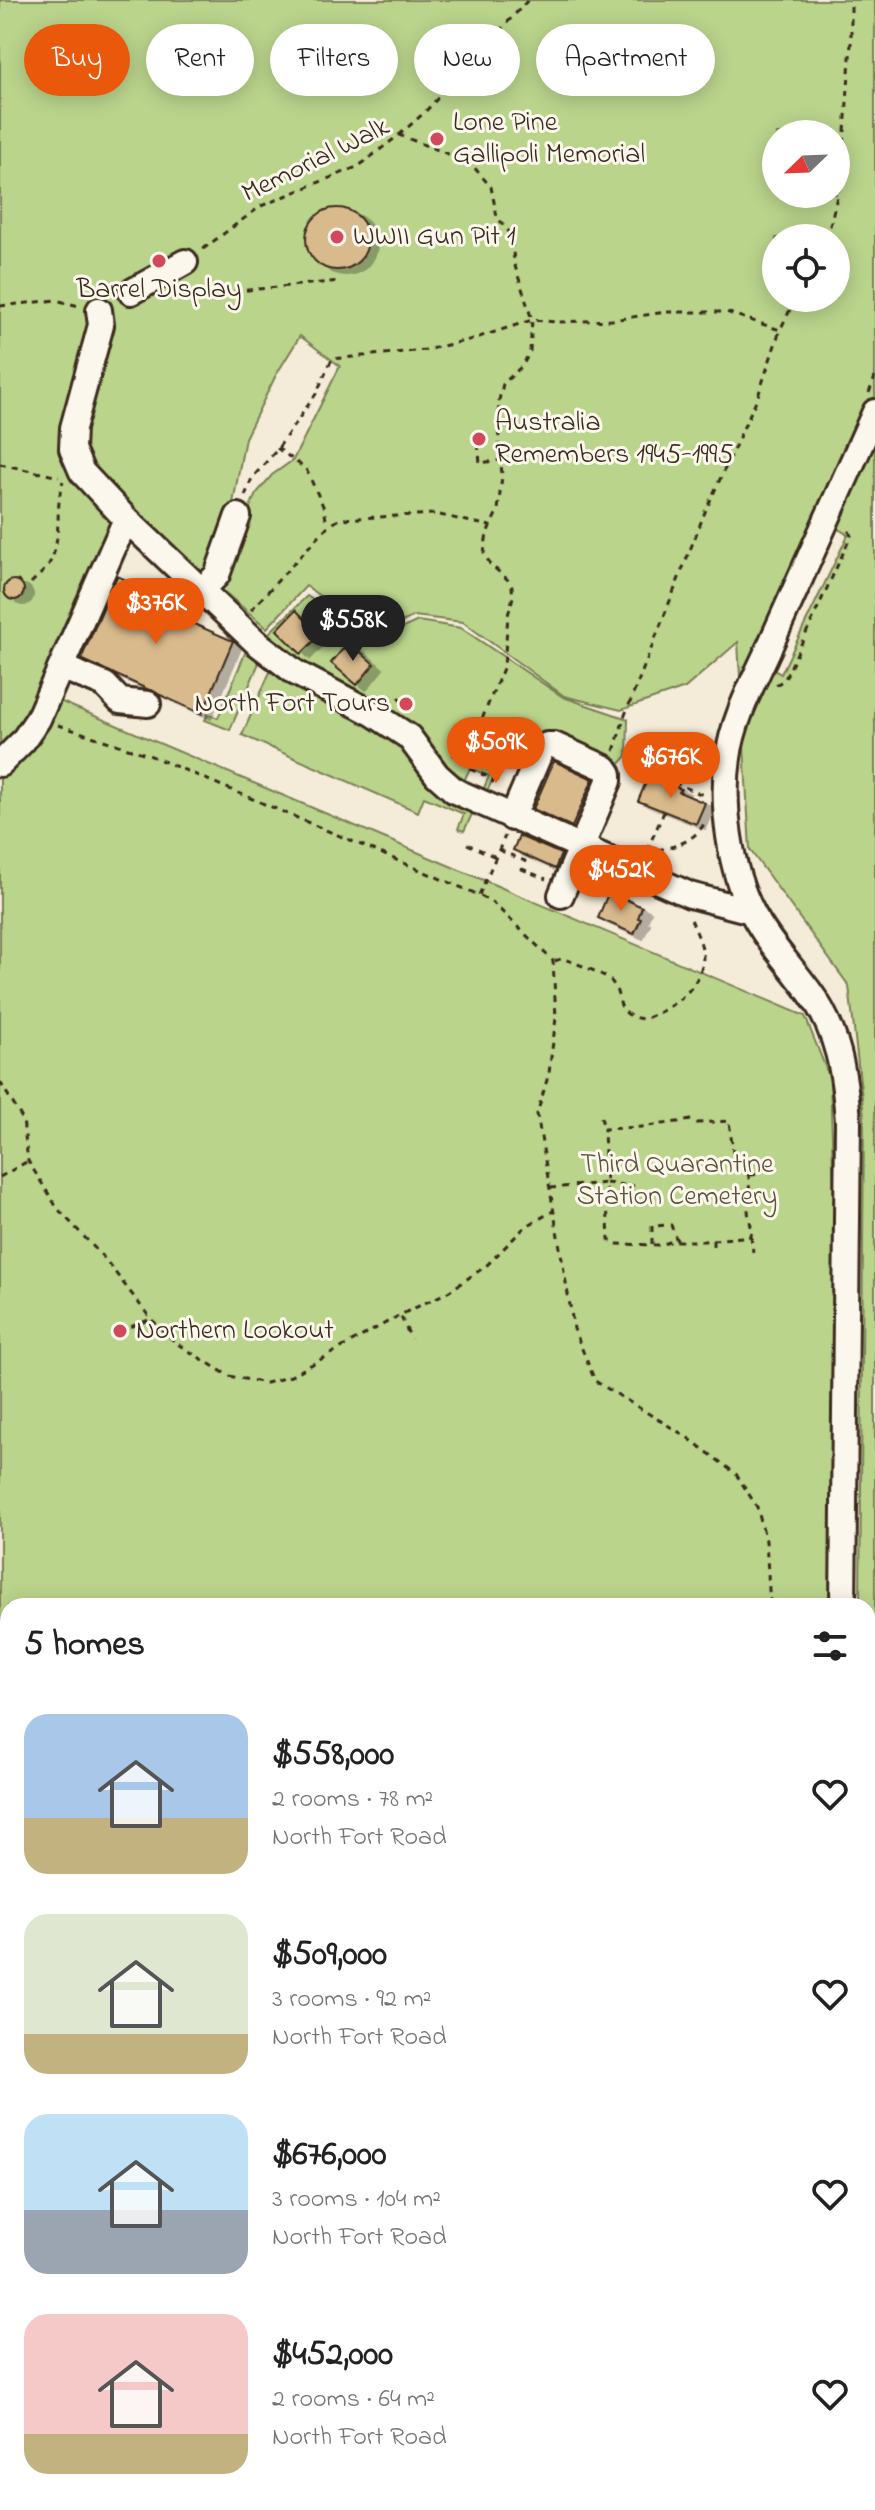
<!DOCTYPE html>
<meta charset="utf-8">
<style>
:root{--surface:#fff;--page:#f2f2f2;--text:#222;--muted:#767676;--accent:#ea580c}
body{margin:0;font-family:"Indie Flower",sans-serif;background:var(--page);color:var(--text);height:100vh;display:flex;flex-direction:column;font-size:30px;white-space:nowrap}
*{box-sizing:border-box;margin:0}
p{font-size:26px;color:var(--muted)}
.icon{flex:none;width:44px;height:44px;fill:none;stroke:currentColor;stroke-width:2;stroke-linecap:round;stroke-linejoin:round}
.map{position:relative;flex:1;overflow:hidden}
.drawer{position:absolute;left:0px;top:1598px;width:876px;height:912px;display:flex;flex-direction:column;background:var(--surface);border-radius:24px 24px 0 0;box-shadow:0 4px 20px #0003}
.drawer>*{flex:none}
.hud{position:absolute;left:24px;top:24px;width:828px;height:72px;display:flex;gap:16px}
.needle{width:52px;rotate:247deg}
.buttons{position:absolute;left:762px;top:120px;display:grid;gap:16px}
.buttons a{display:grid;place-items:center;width:88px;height:88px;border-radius:50%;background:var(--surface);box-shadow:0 4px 20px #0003;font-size:40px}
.price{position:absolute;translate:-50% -68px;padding:0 18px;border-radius:28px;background:var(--accent);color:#fff;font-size:26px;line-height:52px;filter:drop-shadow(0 2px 4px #0008)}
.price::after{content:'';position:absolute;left:50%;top:48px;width:24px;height:18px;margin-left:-12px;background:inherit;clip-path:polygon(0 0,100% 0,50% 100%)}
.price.on{background:#222;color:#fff}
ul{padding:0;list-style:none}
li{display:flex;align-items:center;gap:24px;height:200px;padding:0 24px}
li span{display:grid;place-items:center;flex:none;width:224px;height:160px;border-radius:24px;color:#555}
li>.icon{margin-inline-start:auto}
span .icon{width:96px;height:96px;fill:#fffc;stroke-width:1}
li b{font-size:34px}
h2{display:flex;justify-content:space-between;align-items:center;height:96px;padding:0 24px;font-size:34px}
.pill{padding:0 28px;border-radius:36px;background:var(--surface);box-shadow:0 4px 20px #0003;font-size:28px;line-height:72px}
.pill.on{background:var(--accent);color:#fff}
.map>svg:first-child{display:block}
</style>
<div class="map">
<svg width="875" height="2510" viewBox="0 0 875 2510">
<defs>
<filter id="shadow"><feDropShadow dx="9" dy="5" stdDeviation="0" flood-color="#0004"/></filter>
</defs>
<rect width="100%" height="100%" fill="#f4ebd9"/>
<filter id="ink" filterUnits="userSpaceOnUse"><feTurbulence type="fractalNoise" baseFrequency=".0125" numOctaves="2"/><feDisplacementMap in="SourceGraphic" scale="16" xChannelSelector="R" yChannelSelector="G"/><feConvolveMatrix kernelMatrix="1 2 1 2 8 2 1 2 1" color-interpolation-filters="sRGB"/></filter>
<g filter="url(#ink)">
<!-- built -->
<path fill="#ecdcc2" d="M528,2502H662L648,2510H505Z"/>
<!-- green -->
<path fill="#bad48c" stroke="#7a7f55" stroke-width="2" fill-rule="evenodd" d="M0,0H875V2480H868V1606H860L864,1116L849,986L750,850L738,642L685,688L621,710L564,696L463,622L414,616L375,636L306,586L267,628L122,505L38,692L805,1016L830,1079L837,1281L831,1606H8V1872H0ZM776,134H836V194H776ZM776,238H836V298H776ZM300,336L340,366L293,460L272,475L256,494L245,518L231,514L245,438L276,375ZM835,527L848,535L781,674L769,667Z
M307,596L375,641L418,621L461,628L563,697L628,719L627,756L616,768L554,739L532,757L508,746L484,798L481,795L489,776L470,768L462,785L475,808L464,831L458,829L464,814L424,797L418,812L242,735L270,672L268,634Z
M242,635L262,656L230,730L205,720L208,714L218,718L248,646L239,642Z
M0,1913H8V2290L0,2287Z
M0,2328L8,2331V2488L0,2482Z
M868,2485H875V2510H648L662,2502H868Z
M28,2502H230L227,2510H39Z
M240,2502H452L467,2510H237Z"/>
<!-- building -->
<path fill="#d9ba8d" stroke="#3b2a1e" stroke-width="2" filter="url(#shadow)" d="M306 239a31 31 0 1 1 62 0a31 31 0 1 1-62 0Z
M117,576L176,602L171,614L233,641L202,714L81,659Z
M4 590a10 10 0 1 1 20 0a10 10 0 1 1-20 0Z
M296,610L320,635L301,654L277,630Z
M349,642L374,664L357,685L331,663Z
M554,761L593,779L572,827L533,809Z
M649,775L681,789L679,792L705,803L696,824L638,801Z
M519,836L561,854L555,869L513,850Z
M609,891L642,907L638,918L641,919L634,934L598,918Z"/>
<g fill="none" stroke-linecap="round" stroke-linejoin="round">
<!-- minor casing -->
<g stroke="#3b2a1e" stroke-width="30">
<path id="minor" d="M131,292L185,262
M99,310L101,325L73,428L72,449L82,472L126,519L257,643L296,673L374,714L409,737L437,775L455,791L690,895L751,911
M202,590L217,575L238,516
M61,667L105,685L120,701L148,704
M0,764L23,741L38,719L126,519
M512,818L542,748L547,745H554L605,768L609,774V781L561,895
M843,1606L848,1122C845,1074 838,1030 809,991C790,965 767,941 752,912C730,870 721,805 728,758C733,717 757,676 773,639C807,563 841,488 875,412
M0,1889H8
M0,2321L8,2324
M0,2502L11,2510
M415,2502L430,2510
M610,2510L622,2502"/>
</g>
<!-- path -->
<path stroke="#3b2a1e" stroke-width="3" stroke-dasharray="6 6" stroke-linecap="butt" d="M399,135L425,112L528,0
M827,238L842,176L851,43V0
M203,249L261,206L359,166L399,135L461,159L472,165L491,187L497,217L510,233L515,266L532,320L530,351L523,365L503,384L499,400L498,427L502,476L498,510L487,533L484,553L490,564L508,580L512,587L513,597L508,615L504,666L482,719L450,760
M174,293L237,291L341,281
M0,306L56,300L79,306
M869,393L875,377
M488,441L478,442L480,463L501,460
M277,448L306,469L324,508L327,525
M0,464L59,477
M245,496L252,478L276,451L316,394L332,359L425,350L473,339L532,320L558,322L612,320L666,312H726L780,330L796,298
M31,583C37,577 44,572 49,564C63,540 54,508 63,481
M251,610L327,527L340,519L435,514L490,526
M776,685L785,679L851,536L847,525
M399,697L407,710
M58,725L149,755L479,895L493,903L553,961L556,1018L549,1073L537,1114L574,1329L595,1381L687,1437L736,1474L757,1507L766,1541L770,1606
M614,751L625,715L705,512L758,396L780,330
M470,769L500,782L499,785
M665,782L666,779L703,795
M492,783L508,749L518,753
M467,844L496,857
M499,850L525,861L522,869L546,879
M647,850L664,812
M646,852C669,848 691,845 704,824
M479,895L505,836
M555,961C561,959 562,958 567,960C576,963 603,974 609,979C625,993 611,1016 644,1019C672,1008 702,989 703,956C703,945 695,930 691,919
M0,1082L23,1120L28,1161L58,1209L104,1258L151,1319L176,1343L229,1376L266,1383L291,1376L400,1315L448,1292L486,1266L525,1227L553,1211
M601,1117L604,1129
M750,1175L760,1174
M0,1177L28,1161
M550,1188L606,1183L604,1129L641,1127L692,1120L697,1123L729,1121L735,1168L746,1169C753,1181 747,1196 748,1209C748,1219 753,1226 751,1236L704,1241H673L660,1245L617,1244L609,1240L606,1183L634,1186
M751,1236L753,1252
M713,1240V1249
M652,1244V1226L671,1225L677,1241
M401,1317L411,1339
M120,1331L151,1319
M0,1821H8"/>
<!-- minor -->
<use href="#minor" stroke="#fbf7ec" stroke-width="24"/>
</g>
</g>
<!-- markers -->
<g fill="#d1495b" stroke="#fbf7ec" stroke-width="3">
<circle cx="437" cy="139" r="8"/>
<circle cx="337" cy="237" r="8"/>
<circle cx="159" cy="261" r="8"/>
<circle cx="479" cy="439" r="8"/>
<circle cx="406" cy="704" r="8"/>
<circle cx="120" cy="1331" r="8"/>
</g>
<g text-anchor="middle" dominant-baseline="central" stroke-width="6" stroke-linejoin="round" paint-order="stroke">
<!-- poi labels -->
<g font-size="28" fill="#3b2a1e" stroke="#fbf7ec" text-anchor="start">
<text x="453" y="123">Lone Pine<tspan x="453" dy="32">Gallipoli Memorial</tspan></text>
<text x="353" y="237">WWII Gun Pit 1</text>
<text x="159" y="290" text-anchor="middle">Barrel Display</text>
<text x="495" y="423">Australia<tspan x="495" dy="32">Remembers 1945-1995</tspan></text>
<text x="390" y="704" text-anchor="end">North Fort Tours</text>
<text x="136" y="1331">Northern Lookout</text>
</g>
<!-- street labels -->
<g font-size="28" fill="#3b2a1e" stroke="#fbf7ec">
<text transform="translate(316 161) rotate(-26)">Memorial Walk</text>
</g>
<!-- park labels -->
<g font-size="28" fill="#5b543a" stroke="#fbf7ec">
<text x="677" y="1165">Third Quarantine<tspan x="677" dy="32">Station Cemetery</tspan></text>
</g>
</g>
</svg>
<div class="buttons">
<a><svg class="needle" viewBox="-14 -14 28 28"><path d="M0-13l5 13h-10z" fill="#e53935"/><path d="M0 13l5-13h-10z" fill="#767676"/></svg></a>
<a><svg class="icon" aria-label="locate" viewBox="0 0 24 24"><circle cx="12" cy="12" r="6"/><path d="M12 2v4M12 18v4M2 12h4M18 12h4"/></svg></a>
</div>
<b class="price" style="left:156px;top:646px">$376K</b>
<b class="price on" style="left:353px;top:663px">$558K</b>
<b class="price" style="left:496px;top:785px">$509K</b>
<b class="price" style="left:671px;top:800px">$676K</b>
<b class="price" style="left:621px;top:913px">$452K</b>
<div class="hud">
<a class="pill on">Buy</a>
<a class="pill">Rent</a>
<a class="pill">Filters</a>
<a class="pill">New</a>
<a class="pill">Apartment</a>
</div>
<section class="drawer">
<h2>5 homes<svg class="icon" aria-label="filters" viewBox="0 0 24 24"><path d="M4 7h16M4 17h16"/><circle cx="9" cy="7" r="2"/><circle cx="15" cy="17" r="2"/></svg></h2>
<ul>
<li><span style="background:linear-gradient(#a9c7e8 65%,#c2b280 0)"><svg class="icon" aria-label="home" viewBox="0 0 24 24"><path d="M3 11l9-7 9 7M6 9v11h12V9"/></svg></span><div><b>$558,000</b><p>2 rooms · 78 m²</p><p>North Fort Road</p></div><svg class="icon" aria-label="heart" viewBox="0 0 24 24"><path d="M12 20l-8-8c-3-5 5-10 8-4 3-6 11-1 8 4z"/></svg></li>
<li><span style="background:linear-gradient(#dfe7d0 75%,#c2b280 0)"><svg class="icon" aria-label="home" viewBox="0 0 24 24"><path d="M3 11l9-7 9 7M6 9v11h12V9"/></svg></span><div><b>$509,000</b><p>3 rooms · 92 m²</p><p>North Fort Road</p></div><svg class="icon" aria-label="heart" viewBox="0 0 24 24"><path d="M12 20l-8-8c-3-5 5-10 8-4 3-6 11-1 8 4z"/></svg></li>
<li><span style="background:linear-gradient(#bfe0f5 60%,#9aa5b1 0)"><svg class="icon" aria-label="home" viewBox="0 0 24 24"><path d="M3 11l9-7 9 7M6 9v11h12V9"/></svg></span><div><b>$676,000</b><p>3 rooms · 104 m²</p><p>North Fort Road</p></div><svg class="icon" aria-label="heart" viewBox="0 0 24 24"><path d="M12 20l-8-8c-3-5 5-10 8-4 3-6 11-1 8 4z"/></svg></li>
<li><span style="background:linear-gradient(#f6c9c9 75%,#c2b280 0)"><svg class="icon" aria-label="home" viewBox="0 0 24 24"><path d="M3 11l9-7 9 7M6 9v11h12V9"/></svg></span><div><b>$452,000</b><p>2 rooms · 64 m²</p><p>North Fort Road</p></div><svg class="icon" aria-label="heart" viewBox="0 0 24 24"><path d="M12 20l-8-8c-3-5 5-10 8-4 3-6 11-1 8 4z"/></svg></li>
</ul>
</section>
</div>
